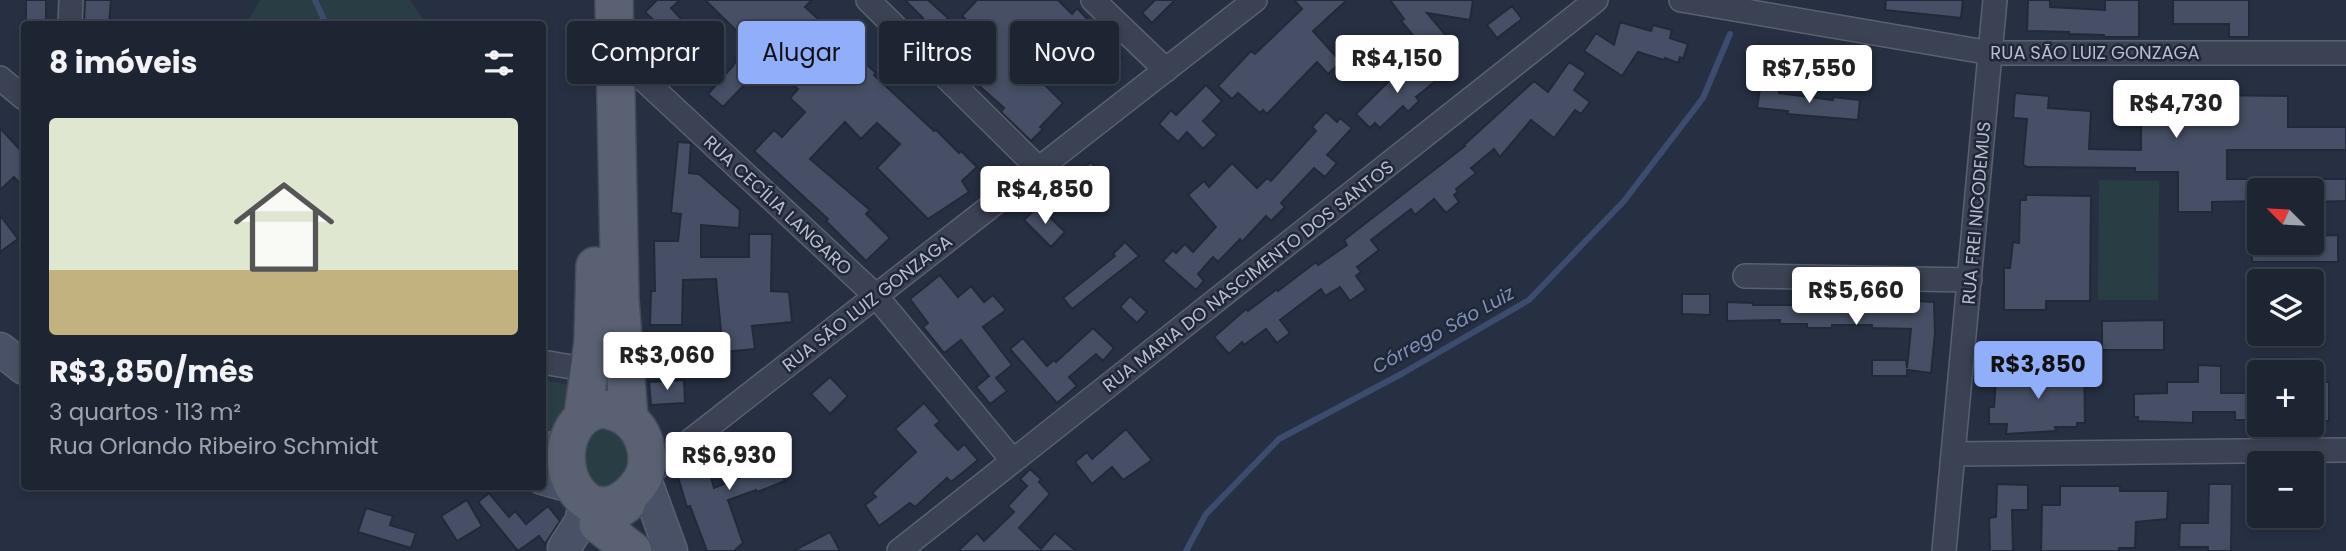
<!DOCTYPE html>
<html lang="pt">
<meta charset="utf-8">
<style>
:root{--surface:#1d2432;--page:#2a303e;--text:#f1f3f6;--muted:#a0a4ac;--line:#3b414d;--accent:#91aefa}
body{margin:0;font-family:Poppins,sans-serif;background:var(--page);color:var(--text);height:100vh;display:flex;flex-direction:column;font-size:26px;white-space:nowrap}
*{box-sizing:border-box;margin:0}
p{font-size:23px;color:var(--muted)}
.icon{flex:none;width:38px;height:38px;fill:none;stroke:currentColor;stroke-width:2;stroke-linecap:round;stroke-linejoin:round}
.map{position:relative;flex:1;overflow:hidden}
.drawer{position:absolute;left:21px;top:21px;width:525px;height:469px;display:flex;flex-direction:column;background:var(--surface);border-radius:7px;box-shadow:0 4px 10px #0003,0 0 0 2px var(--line)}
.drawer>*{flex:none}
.banner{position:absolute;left:567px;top:21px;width:665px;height:63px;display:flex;gap:14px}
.needle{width:46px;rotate:294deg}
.buttons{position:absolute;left:2247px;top:178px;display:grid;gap:14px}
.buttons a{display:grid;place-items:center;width:77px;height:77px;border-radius:7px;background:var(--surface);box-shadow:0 4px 10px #0003,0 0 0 2px var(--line);font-size:35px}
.price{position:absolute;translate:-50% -60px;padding:0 16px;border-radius:7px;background:#fff;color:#222;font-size:23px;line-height:46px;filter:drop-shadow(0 2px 4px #0008)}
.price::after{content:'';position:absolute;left:50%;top:42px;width:21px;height:16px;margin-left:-10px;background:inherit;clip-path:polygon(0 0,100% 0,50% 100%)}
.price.active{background:var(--accent);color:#111}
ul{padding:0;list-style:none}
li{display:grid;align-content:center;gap:14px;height:371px;padding:0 28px}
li+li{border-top:2px solid var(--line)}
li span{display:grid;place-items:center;height:217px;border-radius:7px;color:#555}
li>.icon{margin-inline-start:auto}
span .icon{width:126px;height:126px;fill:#fffc;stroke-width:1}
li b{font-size:30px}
h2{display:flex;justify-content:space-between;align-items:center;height:84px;padding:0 28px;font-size:30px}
.tag{padding:0 24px;border-radius:7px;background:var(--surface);box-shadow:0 4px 10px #0003,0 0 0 2px var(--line);font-size:24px;line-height:63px}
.tag.active{background:var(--accent);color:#111}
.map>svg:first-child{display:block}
</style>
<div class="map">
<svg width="2346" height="551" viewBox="0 0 2346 551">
<rect width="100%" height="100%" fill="#273043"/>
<!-- green -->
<path fill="#293e44" d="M260,0H410L426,24H246Z
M2099,180L2159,181L2158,300H2098Z
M543,380L571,385L555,439L543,437Z
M598,413L637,450L621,490L590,489L577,440Z"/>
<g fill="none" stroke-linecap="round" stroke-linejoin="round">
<!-- stream -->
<path stroke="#3d4b6c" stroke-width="6" d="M315,0L326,24
M1186,551L1206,514L1279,439L1403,373L1529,300L1624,201L1703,98L1730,34"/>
</g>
<!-- building -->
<path fill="#464f65" stroke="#22293a" stroke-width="2" d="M26,0H46V24H26Z
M85,0H111L109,24H84Z
M657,0H680L671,8L685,23L681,27L705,50L680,76L645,42L660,26L645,12Z
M705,0H812L805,7L826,26L822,31L853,61L857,56L876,73L874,75L934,131L936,130L959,153L961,151L977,167L962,181L969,192L928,219L877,168L900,144L877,123L861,139L845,122L810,159L870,210L866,214L890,238L866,261L826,221L828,219L754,151L774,130L782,137L805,112L790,98L798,89L788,80L792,75L767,52L745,76L749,80L723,107L708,94L733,66L736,61L734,59L749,43Z
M905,0H928L948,18L928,40L915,27L923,18Z
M977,0H1058L1072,14L1077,8L1093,25L1091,27L1122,58L1106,74L1070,38L1065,42L1044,23L1018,50L1040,72L1036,76L1063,103L1040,127L1043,129L1031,141L1001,112L1004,108L968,76L994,49L992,47L994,45L962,16Z
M1155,0H1175L1152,23L1142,13Z
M1294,0H1347L1313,31L1341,62L1328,74L1317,62L1267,114L1263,110L1260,113L1238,93L1232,99L1218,86L1251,51L1255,54L1302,9Z
M1390,0H1473L1470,20L1427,13L1448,38L1429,54L1401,21L1404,19Z
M1886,0H1963L1961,18L1885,10Z
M2028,0H2050V7L2105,10V0H2139V37H2104V35L2069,34V32L2027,31Z
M2173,0H2249V37H2229V24H2173Z
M1512,6L1522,19L1497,38L1487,25Z
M1620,22L1651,31L1653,25L1672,30L1670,38L1688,44L1683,59L1680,57L1678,63L1665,58L1664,60L1638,52L1622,76L1584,51L1596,33L1614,45Z
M1421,59L1437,80L1416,97L1419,101L1408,112L1403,106L1380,128L1375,123L1370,128L1356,114L1398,72L1401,76Z
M1569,62L1586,73L1574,90L1590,102L1581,114L1575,110L1554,138L1531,120L1500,157L1494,149L1471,168L1476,173L1456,189L1458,192L1454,195L1459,202L1446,213L1434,199L1415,215L1411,209L1371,240L1379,250L1357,267L1361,272L1356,276L1366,290L1350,301L1340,287L1325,296L1321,289L1280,320L1290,333L1277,343L1266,329L1244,345L1242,342L1229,354L1214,337L1246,309L1248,311L1277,289L1278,291L1316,262L1318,265L1347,245L1344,240L1465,146L1464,145L1534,81L1548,92Z
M1206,85L1222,101L1203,121L1217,135L1203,149L1187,132L1178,142L1159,124L1171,110L1176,115Z
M1760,88L1779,90V93L1833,100V97L1860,100L1858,120L1787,114L1788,111L1757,108Z
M2015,93L2049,96L2048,108L2091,111L2089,149L2141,150V111H2131V94L2288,96V127H2346V150H2227V179H2259V201L2212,202V212H2178V172H2135V168L2027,167L2023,165L2027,119L2013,118Z
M1326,112L1337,122L1340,118L1352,128L1327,155L1337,163L1325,177L1314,168L1281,203L1285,207L1271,221L1266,216L1242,242L1240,239L1218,262L1213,257L1198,274L1204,281L1196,290L1163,261L1173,250L1176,253L1185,244L1193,252L1216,227L1188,195L1204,181L1209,187L1232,163L1257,188L1267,178L1271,181L1316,131L1312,127Z
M0,128L24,154V188L14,177L0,190Z
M678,142L691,143L689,173L699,174L740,210L739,228L701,225V257H749V234H772L771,291L789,292L792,322L752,326L755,349L723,352L716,279L683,280L682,325H650L651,291H655L654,241H678L681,214L671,213Z
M1091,162L1108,181L1094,194L1077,174Z
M2312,179H2346V201L2312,202Z
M2026,195L2091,196L2090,301H2046V310H2004V268H2010L2013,242L2019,243L2020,200H2026Z
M1038,206L1065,232L1051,247L1024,220Z
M0,215L18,239L0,252Z
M2338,235V262H2252V243H2312V236Z
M1125,242L1139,256L1072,309L1063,298L1115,256L1113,254Z
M940,275L958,297L971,286L984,302L993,295L1006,310L983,327L1012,365L996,378L1007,391L990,404L976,387L989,376L961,340L944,353L923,327L928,323L910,299Z
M1682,294H1710V315L1682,314Z
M1130,296L1147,312L1137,323L1120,307Z
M1916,301L1934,302L1935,333L1931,373L1907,370V376H1872V360H1906L1907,368L1911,329L1872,328V325H1832V328H1807V324H1780V320L1727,321V302L1753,303V305H1867V310L1916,311Z
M2164,320V350H2102V321Z
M1093,328L1114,348L1103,361L1096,354L1069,377L1077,386L1057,403L1010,349L1023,338L1047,366L1054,360L1056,362Z
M2068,356H2084L2085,423H2077V427H2055L2056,431L2006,434L2007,424H1989V407H1994L1997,365L2024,368L2023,385L2069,386Z
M2257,358H2301V373H2257Z
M2198,365L2221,366V393H2259V420H2235V412H2193V423L2138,421V417H2134V394L2167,393V382H2198Z
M830,377L848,396L830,414L811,394Z
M684,380L685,403L651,405L649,382Z
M2312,382H2329V421H2312Z
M924,403L940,421L935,425L958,450L964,444L978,460L951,482L947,478L915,507L910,503L879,526L865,505L876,497L872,493L916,452L895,429Z
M1126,429L1152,460L1123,480L1112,467L1092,484L1075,462L1087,452L1092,459Z
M772,433L783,460L777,462L785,481L757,492L756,490L728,500L743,543L734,551H707L690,506L687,507L676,471L707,462L714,488L749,474L738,447Z
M1030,469L1041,479L1039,482L1050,494L1019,528L1041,549L1055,533L1076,551H958L977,533L984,541L1014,512L1008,506L1027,486L1020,479Z
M1997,484L2028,485V510H2012L2013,551H1990L1989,518L1996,517Z
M2209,484H2232L2231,551H2208V547H2179L2180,523H2208Z
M2060,486H2120V491H2168L2167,519L2136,522L2135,548H2119V551H2041L2042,505H2060Z
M489,493L509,517L515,511L526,524L548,506L560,521L545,544L539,536L518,551L478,502Z
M467,500L482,526L457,541L441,516Z
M366,508L393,516L390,525L416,533L411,548L358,532Z
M830,532L840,551H793L822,536Z"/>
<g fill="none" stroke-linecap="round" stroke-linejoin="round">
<!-- street casing -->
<g stroke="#5a6070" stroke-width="26">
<path id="street" d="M868,0L1039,169
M1093,0L1166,70
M1681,0L1991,53H2346
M70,24L71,0
M615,53L876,296L1013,461
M0,78L24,98
M1745,276L1970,280
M542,362L590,370
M1953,454L2346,450
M644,477L1255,0
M899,551L1596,0
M1944,551L1995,0"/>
</g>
<!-- secondary casing -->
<g stroke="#5a6070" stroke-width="35">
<path id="secondary" d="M0,349L24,368
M542,450L568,446
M644,477L671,551
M542,478L574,487
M564,548L581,522L586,500"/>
</g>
<!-- primary casing -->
<g stroke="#454b5c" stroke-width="40">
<path id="primary" d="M614,0L620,300L629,419
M603,409C612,411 621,413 628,419C646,432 653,462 641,481C623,508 591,518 573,485C558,457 568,413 603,409Z
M583,415L593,342L595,266
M626,504L598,524L633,551"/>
</g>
<!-- street -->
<use href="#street" stroke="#3b4253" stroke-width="23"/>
<!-- secondary -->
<use href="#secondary" stroke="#495166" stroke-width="32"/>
<!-- primary -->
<use href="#primary" stroke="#596173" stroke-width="37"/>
</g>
<g text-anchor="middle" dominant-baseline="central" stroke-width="5" stroke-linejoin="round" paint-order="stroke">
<!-- street labels -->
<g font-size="18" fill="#b9becd" stroke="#202738">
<text x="2095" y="52">RUA SÃO LUIZ GONZAGA</text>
<text transform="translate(778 205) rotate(43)">RUA CECÍLIA LANGARO</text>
<text transform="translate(1976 213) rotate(-85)">RUA FREI NICODEMUS</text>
<text transform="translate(1248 276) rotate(-38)">RUA MARIA DO NASCIMENTO DOS SANTOS</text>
<text transform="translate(867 303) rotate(-38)">RUA SÃO LUIZ GONZAGA</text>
</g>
<!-- water labels -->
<g font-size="19" font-style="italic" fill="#8090b4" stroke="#202738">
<text transform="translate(1443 330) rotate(-29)">Córrego São Luiz</text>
</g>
</g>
</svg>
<div class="buttons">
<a><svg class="needle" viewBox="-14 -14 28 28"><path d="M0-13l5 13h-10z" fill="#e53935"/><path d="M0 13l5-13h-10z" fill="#a0a4ac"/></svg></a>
<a><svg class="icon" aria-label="layers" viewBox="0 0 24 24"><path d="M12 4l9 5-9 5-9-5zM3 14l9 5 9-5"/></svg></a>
<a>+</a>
<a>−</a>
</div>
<b class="price" style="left:1397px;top:95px">R$4,150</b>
<b class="price" style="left:1809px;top:105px">R$7,550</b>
<b class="price" style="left:2176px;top:140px">R$4,730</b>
<b class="price" style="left:1045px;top:226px">R$4,850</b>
<b class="price" style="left:1856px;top:327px">R$5,660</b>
<b class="price" style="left:667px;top:392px">R$3,060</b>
<b class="price active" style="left:2038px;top:401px">R$3,850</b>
<b class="price" style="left:729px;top:492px">R$6,930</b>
<div class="banner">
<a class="tag">Comprar</a>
<a class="tag active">Alugar</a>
<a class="tag">Filtros</a>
<a class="tag">Novo</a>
</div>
<section class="drawer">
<h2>8 imóveis<svg class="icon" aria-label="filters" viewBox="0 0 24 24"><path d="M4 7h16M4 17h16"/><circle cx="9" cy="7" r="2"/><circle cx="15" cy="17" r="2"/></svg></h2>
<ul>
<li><span style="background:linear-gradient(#dfe7d0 70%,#c2b280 0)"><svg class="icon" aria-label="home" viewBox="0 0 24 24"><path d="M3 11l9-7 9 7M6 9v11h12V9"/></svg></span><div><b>R$3,850/mês</b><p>3 quartos · 113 m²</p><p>Rua Orlando Ribeiro Schmidt</p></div></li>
</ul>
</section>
</div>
